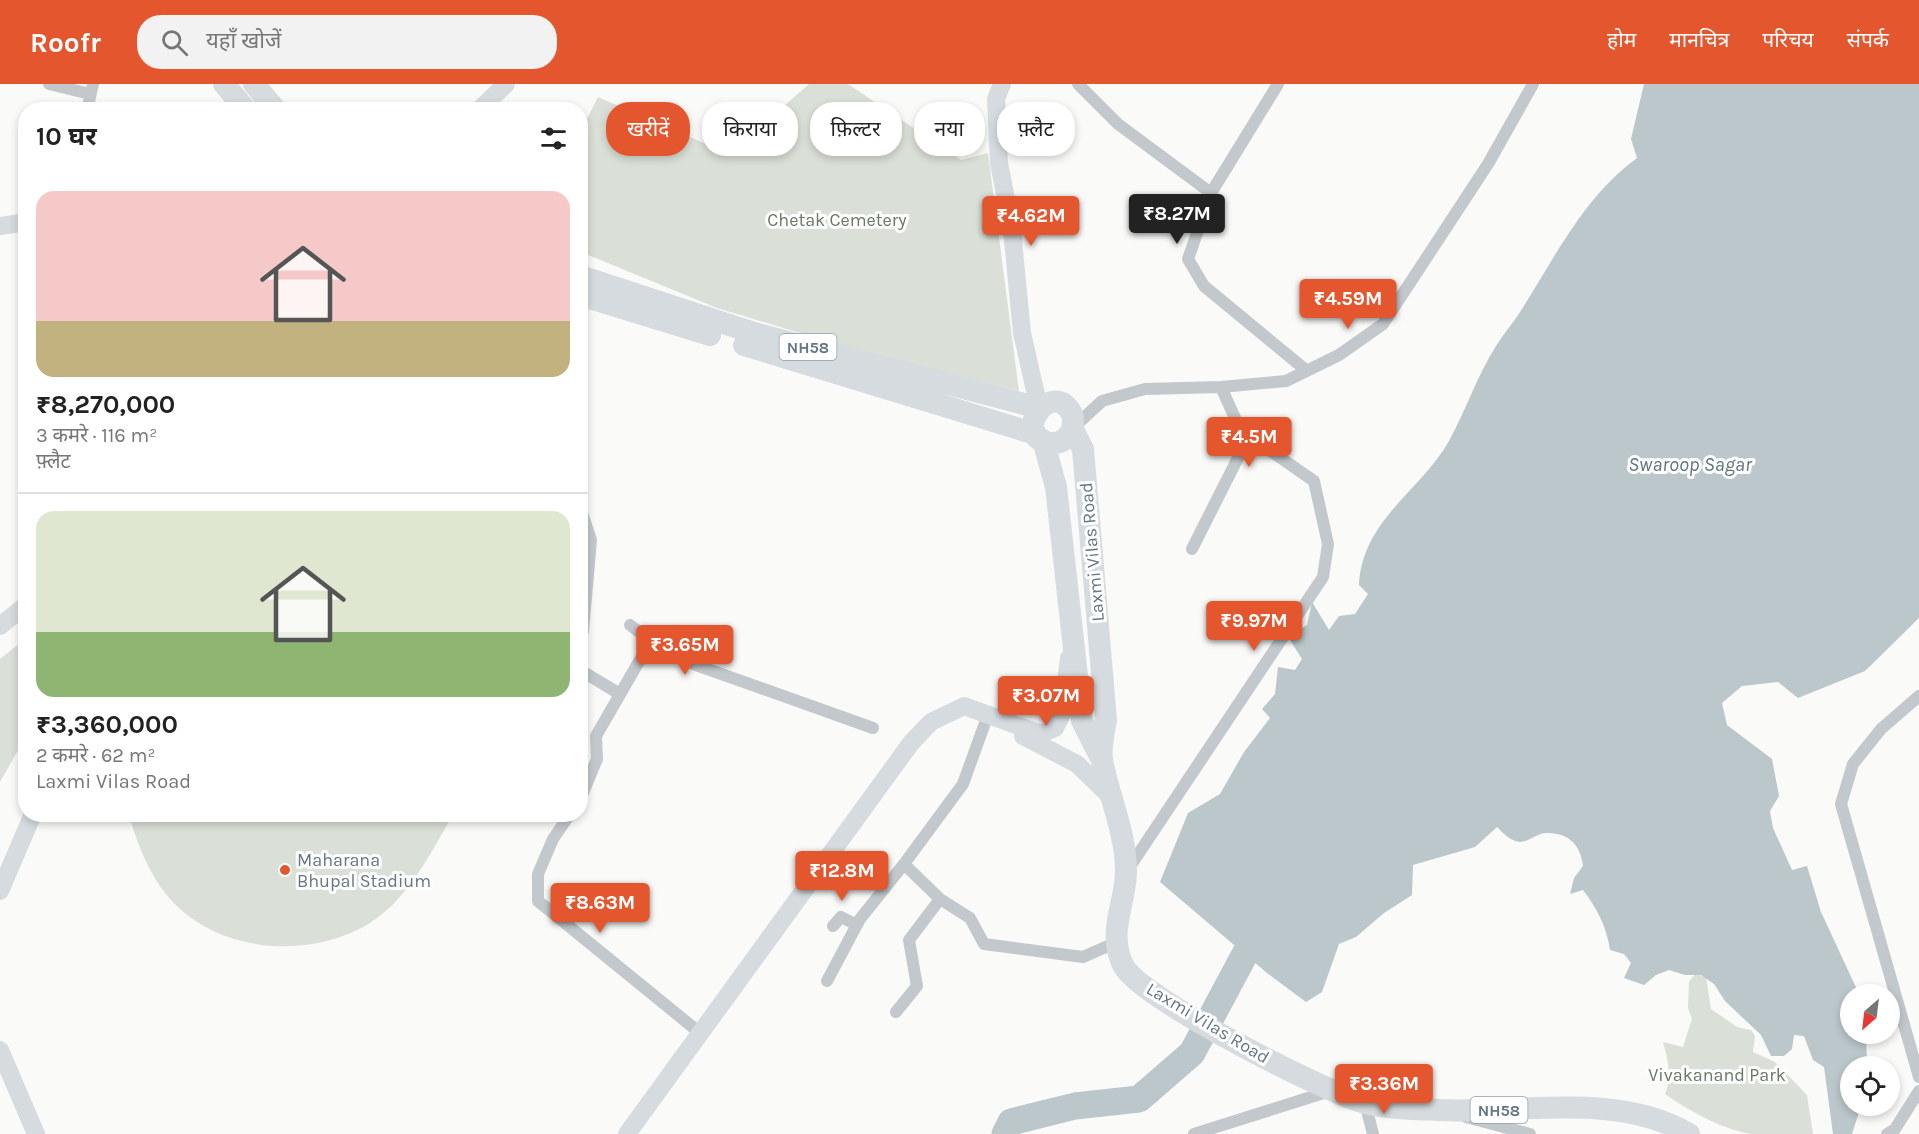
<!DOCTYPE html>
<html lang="hi">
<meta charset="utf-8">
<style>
:root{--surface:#fff;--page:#f2f2f2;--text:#222;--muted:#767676;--line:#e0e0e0;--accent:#e4572e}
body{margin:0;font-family:Karla,"Noto Sans Devanagari",sans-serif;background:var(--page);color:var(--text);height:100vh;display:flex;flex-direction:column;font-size:22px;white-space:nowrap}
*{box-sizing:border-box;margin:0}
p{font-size:20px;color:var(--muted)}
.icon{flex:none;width:33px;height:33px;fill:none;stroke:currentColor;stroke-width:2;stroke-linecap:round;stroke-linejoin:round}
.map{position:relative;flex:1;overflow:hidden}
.panel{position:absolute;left:18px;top:18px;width:570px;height:720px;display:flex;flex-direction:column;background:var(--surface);border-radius:24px;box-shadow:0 3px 9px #0003}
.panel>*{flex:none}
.hud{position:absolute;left:606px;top:18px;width:570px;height:54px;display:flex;gap:12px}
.needle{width:39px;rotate:208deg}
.tools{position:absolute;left:1840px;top:900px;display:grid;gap:12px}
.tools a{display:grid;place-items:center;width:60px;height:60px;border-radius:50%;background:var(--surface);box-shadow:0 3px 9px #0003;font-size:30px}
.price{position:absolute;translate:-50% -51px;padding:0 14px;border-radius:6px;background:var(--accent);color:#fff;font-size:20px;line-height:39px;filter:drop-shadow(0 2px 3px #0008)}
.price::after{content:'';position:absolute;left:50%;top:36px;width:18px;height:14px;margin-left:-9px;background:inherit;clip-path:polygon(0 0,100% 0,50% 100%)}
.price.current{background:#222;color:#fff}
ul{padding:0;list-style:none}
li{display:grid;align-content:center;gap:12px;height:318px;padding:0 18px}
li+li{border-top:2px solid var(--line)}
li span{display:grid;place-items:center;height:186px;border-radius:18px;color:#555}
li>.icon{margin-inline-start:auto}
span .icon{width:108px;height:108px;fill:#fffc;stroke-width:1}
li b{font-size:26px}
h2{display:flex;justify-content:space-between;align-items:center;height:72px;padding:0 18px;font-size:26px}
.tag{padding:0 21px;border-radius:24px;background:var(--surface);box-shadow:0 3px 9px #0003;font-size:21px;line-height:54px}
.tag.current{background:var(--accent);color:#fff}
header{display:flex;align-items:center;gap:36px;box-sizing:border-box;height:84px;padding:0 30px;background:var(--accent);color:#fff}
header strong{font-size:28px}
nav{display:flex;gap:33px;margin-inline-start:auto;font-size:21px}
.search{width:420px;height:54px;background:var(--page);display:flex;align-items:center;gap:15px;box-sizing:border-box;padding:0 21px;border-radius:24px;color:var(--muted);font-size:22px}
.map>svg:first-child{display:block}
</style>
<header>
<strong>Roofr</strong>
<div class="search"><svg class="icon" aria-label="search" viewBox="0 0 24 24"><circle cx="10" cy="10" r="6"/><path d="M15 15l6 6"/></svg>यहाँ खोजें</div>
<nav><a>होम</a><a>मानचित्र</a><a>परिचय</a><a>संपर्क</a></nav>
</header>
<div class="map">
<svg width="1919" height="1050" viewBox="0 0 1919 1050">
<rect width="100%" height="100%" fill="#fafaf8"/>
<!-- green -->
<path fill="#dadfd7" d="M809,0H848L961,76L988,69L1019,307L879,273L717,224L581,168L580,49L598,13L729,70Z
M25,555V654L0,698V575Z
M129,731V730L453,731C431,768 409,814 370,839C314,874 227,870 178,823C153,800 138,763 129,731Z
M1695,890L1706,893L1711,925L1737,943L1751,946L1755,952L1753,968L1775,978L1807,1011L1813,1050C1793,1050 1770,1050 1751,1050C1722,1045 1689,1027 1665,1010C1672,995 1668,974 1663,958L1683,963L1692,935L1688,924L1689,898Z"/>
<!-- water -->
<path fill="#bbc7cb" d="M1644,0H1919V534L1865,587L1798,614L1778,598L1742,602L1722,619L1727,641L1772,675L1779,712L1770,727L1773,744L1792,786L1807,782L1821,828L1859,910H1851V950H1866L1867,982H1851V1022H1861L1852,1050H1833L1824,983L1813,976L1804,952L1794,951L1792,965L1784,972H1771L1761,951L1725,917L1714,900L1701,891H1685L1669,886L1656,891L1644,901L1624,894L1631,879L1624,870L1610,866C1607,844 1597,824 1583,806L1570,810L1574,794L1583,782C1581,762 1569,748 1546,749C1537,749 1529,758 1520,758C1510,757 1503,749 1497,743L1475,763L1413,781L1412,811L1384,829L1356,853L1339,860L1322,908L1306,918L1267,889L1160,798L1188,729L1220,710L1244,668L1270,634L1262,625L1275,610L1278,583L1295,586L1302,575L1288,553L1307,541L1312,518L1329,546L1339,532L1355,530L1368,510L1359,501C1362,436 1421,407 1449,357C1466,326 1477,292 1496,262C1504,249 1514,238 1522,225C1556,171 1585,112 1637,74L1631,55Z"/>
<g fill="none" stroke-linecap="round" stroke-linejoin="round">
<!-- river -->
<path stroke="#bbc7cb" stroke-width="27" d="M1005,1050L1011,1038L1075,1022L1139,1015L1192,969L1245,870"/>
<!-- street -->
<path stroke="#c3c8cc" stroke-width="12" d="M49,0L90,10
M1078,0L1118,40L1211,109
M1278,0L1211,109L1188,175L1204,202L1307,287
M87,26L93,0
M1073,344L1102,317L1145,305L1221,303L1286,297L1339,271L1383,240L1488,80L1533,0
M580,423L591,456L583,547L580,552
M1192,465L1249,352L1240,345L1221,303
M630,541L658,562
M580,586L620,610
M1919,612L1881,645L1853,680L1841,720L1919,993
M986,636L963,700L904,780L940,815L970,834L984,860L1083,873L1117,858
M580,716L597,675L596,652L645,567L658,562L696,581L873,644
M570,730L553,755L538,790V817L700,949
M1129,784L1323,493L1328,460L1314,397L1249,352
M833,842L841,833L857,841
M827,897L860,835L904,780
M896,928L917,902L909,856L940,815
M1365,1019L1373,1050
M1466,1033L1530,1050
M1194,1050L1330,1007
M1887,1050L1895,1045L1919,1007"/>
<!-- secondary -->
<path stroke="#d6dbdf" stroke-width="18" d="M1002,0L996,15L999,79L1012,146L1022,249L1039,324
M479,26L506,0
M0,142L26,138
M0,542L26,521
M1023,652L1077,680L1110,712
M0,807L33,730
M0,966L36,1050
M627,1050L911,659L931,638L964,622L1041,650L1055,644L1062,630L1069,574"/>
<!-- highway -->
<path stroke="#d6dbdf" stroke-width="22" d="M224,0L246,26
M254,0L276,26
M580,192L754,249L1039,324
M580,211L710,251
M744,261L1036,350
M1073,344C1069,352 1063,360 1052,359C1008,356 1051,291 1072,330C1074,334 1072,339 1073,344C1075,351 1080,359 1083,365L1106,636C1104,648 1100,664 1102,676C1109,713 1126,749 1126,787C1126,819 1107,847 1123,881C1139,914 1322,1006 1362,1018C1385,1025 1415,1025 1439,1026C1519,1030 1616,1007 1689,1050
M1043,356L1056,403L1082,637L1101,674"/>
</g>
<!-- markers -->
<circle fill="#e4572e" stroke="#fff" stroke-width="2" cx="285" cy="786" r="6"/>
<g text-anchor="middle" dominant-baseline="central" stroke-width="6" stroke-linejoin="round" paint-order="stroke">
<!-- shield labels -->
<g fill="#fff" stroke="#939fa8" stroke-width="1.5">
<rect x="779.5" y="250" width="57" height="26" rx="4.5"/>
<rect x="1470.5" y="1013" width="57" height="26" rx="4.5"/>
</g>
<g font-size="16" font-weight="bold" fill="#657683">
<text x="808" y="263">NH58</text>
<text x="1499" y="1026">NH58</text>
</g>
<!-- park labels -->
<g font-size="18" fill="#687a64" stroke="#fff">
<text x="837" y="136">Chetak Cemetery</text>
<text x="1717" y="991">Vivakanand Park</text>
</g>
<!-- street labels -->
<g font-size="18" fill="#657683" stroke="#fff">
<text transform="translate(1092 468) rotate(-95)">Laxmi Vilas Road</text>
<text transform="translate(1208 939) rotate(31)">Laxmi Vilas Road</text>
</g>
<!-- poi labels -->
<g font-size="18" fill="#657683" stroke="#fff" text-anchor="start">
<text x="297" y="776">Maharana<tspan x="297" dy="21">Bhupal Stadium</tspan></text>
</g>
<!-- water labels -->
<g font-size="20" font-style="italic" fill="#60757c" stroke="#fff">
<text x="1690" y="380">Swaroop Sagar</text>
</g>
</g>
</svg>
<div class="tools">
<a><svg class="needle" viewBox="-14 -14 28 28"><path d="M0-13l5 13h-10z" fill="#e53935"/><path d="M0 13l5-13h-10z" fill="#767676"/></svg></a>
<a><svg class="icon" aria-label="locate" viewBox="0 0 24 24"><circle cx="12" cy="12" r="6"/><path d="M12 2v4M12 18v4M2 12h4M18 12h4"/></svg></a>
</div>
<b class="price current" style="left:1177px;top:161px">₹8.27M</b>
<b class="price" style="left:1031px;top:163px">₹4.62M</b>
<b class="price" style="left:1348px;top:246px">₹4.59M</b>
<b class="price" style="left:1249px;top:384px">₹4.5M</b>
<b class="price" style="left:1254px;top:568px">₹9.97M</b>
<b class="price" style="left:685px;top:592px">₹3.65M</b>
<b class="price" style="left:1046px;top:643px">₹3.07M</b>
<b class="price" style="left:842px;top:818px">₹12.8M</b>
<b class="price" style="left:600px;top:850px">₹8.63M</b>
<b class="price" style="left:1384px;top:1031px">₹3.36M</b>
<div class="hud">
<a class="tag current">खरीदें</a>
<a class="tag">किराया</a>
<a class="tag">फ़िल्टर</a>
<a class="tag">नया</a>
<a class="tag">फ़्लैट</a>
</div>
<section class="panel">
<h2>10 घर<svg class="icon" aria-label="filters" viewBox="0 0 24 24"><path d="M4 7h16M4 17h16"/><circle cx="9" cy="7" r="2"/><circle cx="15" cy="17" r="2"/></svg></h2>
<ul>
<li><span style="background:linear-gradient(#f6c9c9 70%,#c2b280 0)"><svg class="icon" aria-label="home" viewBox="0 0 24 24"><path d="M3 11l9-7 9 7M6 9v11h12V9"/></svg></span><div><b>₹8,270,000</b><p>3 कमरे · 116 m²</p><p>फ़्लैट</p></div></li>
<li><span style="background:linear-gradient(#dfe7d0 65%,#8fb573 0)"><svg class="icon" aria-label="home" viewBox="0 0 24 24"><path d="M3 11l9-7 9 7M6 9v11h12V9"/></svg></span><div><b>₹3,360,000</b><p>2 कमरे · 62 m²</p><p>Laxmi Vilas Road</p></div></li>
</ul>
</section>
</div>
